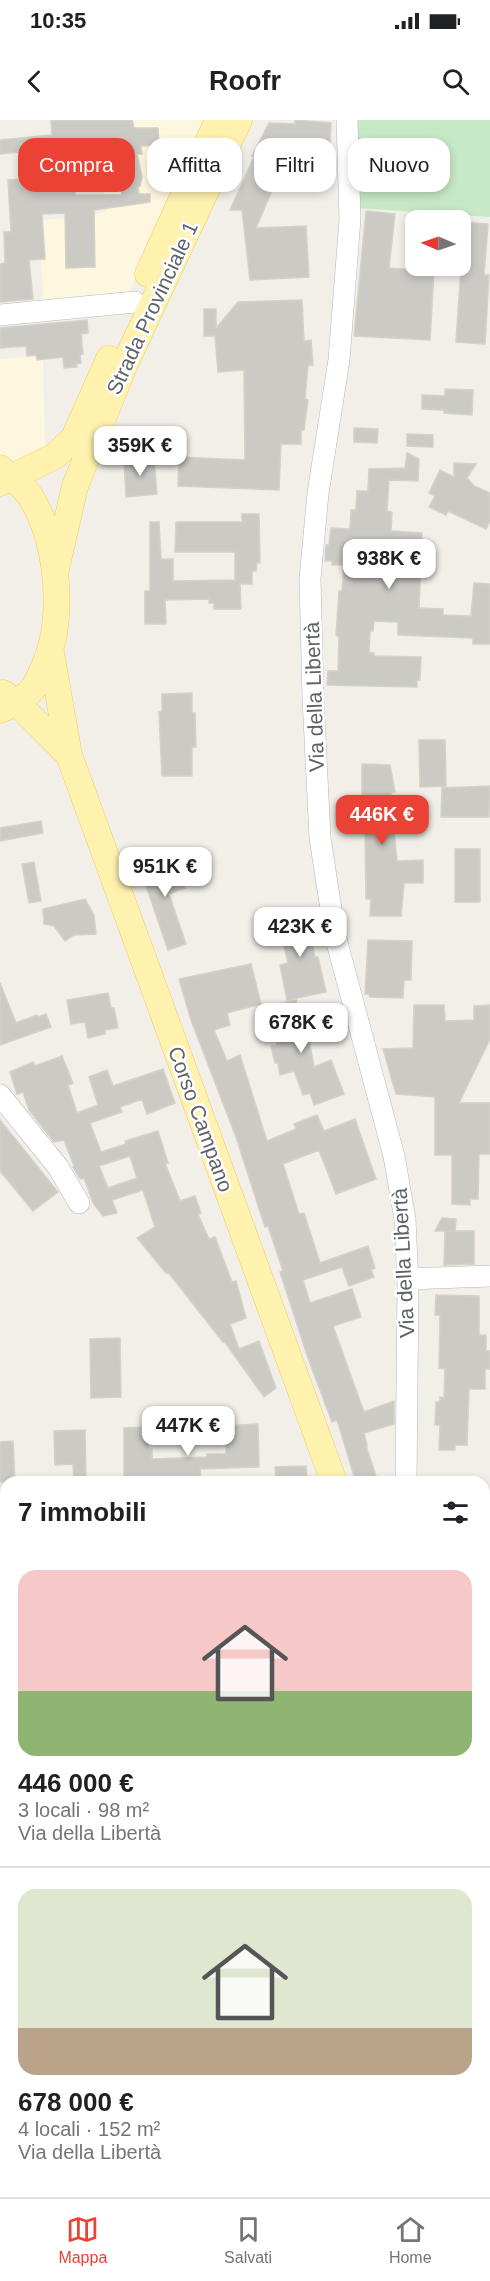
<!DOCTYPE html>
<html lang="it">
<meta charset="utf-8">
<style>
:root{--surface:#fff;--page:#f6f6f6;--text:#202124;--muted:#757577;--line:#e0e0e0;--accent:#ea4335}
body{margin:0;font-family:Helvetica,sans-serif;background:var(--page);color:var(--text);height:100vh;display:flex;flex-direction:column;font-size:22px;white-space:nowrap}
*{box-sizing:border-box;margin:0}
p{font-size:20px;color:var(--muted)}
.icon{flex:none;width:33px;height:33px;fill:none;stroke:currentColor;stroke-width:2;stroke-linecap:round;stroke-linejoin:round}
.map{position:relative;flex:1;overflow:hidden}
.sheet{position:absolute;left:0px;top:1356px;width:490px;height:722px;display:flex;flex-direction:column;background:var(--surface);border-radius:18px 18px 0 0;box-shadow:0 3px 9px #0003}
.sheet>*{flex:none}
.banner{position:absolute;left:18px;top:18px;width:454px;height:54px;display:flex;gap:12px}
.needle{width:39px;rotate:272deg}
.fabs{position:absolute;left:405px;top:90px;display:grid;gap:12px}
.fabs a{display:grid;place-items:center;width:66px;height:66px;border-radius:12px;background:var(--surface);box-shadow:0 3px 9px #0003;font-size:30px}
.price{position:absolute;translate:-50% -51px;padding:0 14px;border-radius:12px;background:#fff;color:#222;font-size:20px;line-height:39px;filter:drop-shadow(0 2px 3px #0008)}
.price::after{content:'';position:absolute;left:50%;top:36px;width:18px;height:14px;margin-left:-9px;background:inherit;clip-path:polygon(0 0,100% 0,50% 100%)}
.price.selected{background:var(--accent);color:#fff}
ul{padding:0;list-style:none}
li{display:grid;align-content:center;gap:12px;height:318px;padding:0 18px}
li+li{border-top:2px solid var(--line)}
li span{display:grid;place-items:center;height:186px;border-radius:18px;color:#555}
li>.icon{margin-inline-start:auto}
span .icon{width:108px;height:108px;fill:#fffc;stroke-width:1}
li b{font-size:26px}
h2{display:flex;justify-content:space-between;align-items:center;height:72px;padding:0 18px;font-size:26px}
.chip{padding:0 21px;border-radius:18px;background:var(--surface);box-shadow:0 3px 9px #0003;font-size:21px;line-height:54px}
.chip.selected{background:var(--accent);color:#fff}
.status{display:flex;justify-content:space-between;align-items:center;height:42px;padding:0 30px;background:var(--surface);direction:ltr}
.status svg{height:16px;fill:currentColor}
header{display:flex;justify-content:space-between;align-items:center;height:78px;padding:0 18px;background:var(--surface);font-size:27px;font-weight:700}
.menu{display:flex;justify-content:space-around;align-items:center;height:84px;border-top:2px solid var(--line);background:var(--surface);font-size:16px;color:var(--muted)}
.menu a{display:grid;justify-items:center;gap:3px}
.menu .selected{color:var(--accent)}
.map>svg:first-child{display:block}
</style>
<div class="status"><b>10:35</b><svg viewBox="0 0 49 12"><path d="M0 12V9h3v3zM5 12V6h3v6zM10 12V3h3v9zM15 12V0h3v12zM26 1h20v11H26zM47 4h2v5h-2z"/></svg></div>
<header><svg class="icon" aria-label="back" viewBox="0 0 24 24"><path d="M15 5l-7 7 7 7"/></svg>Roofr<svg class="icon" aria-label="search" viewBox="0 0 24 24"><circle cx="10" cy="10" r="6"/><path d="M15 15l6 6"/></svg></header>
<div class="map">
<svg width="490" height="2077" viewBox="0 0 490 2077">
<rect width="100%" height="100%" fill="#f1efe8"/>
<!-- commercial -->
<path fill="#fef7e0" d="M98,0H208L128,174L44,182L37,101L92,95L106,91Z
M43,236L45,331L12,346L0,336V239Z"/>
<!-- green -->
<path fill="#c5e8c5" d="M355,0H490V97L357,88Z"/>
<!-- building -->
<path fill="#cccac5" stroke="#d6d1c6" stroke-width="1.5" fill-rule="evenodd" d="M59,0H132L134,8H158L159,25L141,26L142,34H137L142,57L140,66L138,67L139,74H150V82L94,90L95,147L66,148L65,93L42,94L45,139L29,140L33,179L0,182V144L5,143L4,112H11L8,60L46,58L45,33L31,34L30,31L0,34V20L52,15L51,1ZM111,36L114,49L117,48L122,75H75L74,46L91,44V38Z
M295,0L331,3L330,22L293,21L256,108L306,106L309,157L250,160L242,90H230L254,37L252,36L269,3L295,4Z
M366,91L395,94L389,148L434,151L430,220L354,216Z
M460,102L488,104L484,155H489L485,224L456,222L462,132Z
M302,180L304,221L311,220L313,245H308L305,279L308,280L304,310H301V324H281L279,370L178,366L179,337L245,340L244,250L218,252L215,216H204V189H216V208L238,182Z
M87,200L88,213L81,214L83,234L80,235L81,243L76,244L77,247L64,248L63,237L37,240L36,235L27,236L26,226L0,228V208Z
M445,269L473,270L472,295L444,293V290L422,289V275L445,276Z
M354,308L378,309L377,323L354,322Z
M407,314L433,315V327L407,326Z
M407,333L419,339L418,361L389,360L387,391L392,392L391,411L422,413L419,488L443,489V495L471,496L474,463L490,464V524H473V518L398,515V502L374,501L373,511H370L369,533H374V536L421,537L420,560H417V567L327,565L328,551H338L339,517L336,515L339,471H342L344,445H332V441H325L326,425H329L331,408L350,409L351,390H356L357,371H368L369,349L405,348Z
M154,338L157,374L126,377L124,340Z
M454,343L476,344L467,358L474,366L490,373V401L486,409L448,391L446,395L429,387L435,376L429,373L440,350L454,357Z
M242,394H259L260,443H257L256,451H252V464H240L241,489H214V483H209V479L165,480L166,504H145V471H150V402H159L161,439H173V461L235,460V432H175L176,402H242Z
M192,573V593H195L196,627H192V656H162L159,592H162V574Z
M419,620H445L446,666L420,667Z
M362,644L390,645L395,672H391L392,676L380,677L381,710H394L397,741L423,740V763H404L401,796H370L371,779H366L365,710H355V691H352V677H362Z
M490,666L489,697H441L442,668Z
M41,701L43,713L0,721V708Z
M455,729H480V782H455Z
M174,737L185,768L169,774L186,824L168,830L140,748Z
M34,742L41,781L29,783L22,744Z
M85,779L94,795L96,814L74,815L65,821L54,806L44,804L43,789Z
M305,790L315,837H318L326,872L287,880L280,845L288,843L277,796Z
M368,820L412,821L411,860H404L403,878L370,877L369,874H365Z
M251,844L261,884L227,893L230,905L214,910L227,941L240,935L267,1021L296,1009L294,1004L317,995L324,1011L355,999L376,1059L336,1074L319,1030L283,1044L299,1094L304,1093L320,1143L368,1126L375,1148L371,1150L374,1157L349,1166L342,1147L303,1160L310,1183L352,1169L361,1197L333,1206L364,1292L394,1281V1304L364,1313L367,1326H366L378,1362H354V1356L337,1300L332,1302L308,1238L280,1152L283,1151L268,1106L265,1107L236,1017L191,900L179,859Z
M0,863L16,903L37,895L38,897L46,894L51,907L0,925Z
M108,873L111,888H114L118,908L105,910V914L88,918L85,902L71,904L67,880Z
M296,880L303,912L307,909L314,947L331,940L344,974L314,985L310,973L303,975L294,951L280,955L278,943H275L271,926L277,925L265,887Z
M414,885H444L445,901L474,900V886L490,885V919L459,983H490V1034H479L478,1079H470V1085L452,1084V1035H435V977L396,974L383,929L413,928Z
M62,936L73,963L68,965L77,993L98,985L89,957L107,950L113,966L163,949L175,983L147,994L142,979L120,987L122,992L90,1003L101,1032L126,1024L125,1021L158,1011L168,1043H165L180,1081L195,1076L201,1093L198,1094L209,1119L215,1117L232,1162L236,1161L246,1198L230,1204L239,1229L259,1221L276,1268L264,1277L224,1221L223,1222L168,1152L166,1153L137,1118L155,1107L143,1070L112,1080L117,1093L103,1096L93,1083L84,1058L80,1059L73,1047L74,1046L64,1020L54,1022L29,990L23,972L17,974L10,952L33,942L35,946ZM130,1036L137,1058L108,1068L99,1046Z
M0,1000L58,1072L33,1091L0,1051Z
M442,1098L456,1099L455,1111H435Z
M445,1111H474V1144L444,1145Z
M436,1175L479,1176V1215H486V1231H490V1249H485V1269H469L467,1325H455V1330H439L440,1305H435L436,1282H440V1277L444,1278L445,1249L439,1248L440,1195H435Z
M120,1218L121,1277L91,1278L90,1219Z
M258,1304L259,1347L200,1349L201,1362H124V1308L145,1307V1316H148L149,1330L152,1329V1339L207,1337V1334H226V1306Z
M85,1310L86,1361H74L73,1344L55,1345L54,1311Z
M13,1321L15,1362H0V1322Z
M306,1346L307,1362H276L275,1347Z"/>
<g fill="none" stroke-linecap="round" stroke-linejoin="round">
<!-- minor casing -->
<g stroke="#b5b8bc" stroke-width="22">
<path id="minor" d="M347,0L350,99L339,240L318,373L310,459L313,578L320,718L335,815L394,1036L405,1099L408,1166L406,1362
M0,195L135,182
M0,975L58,1047L79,1083
M408,1159L490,1156
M0,1464H6
M0,1610H6
M484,1851L490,1849
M484,1962H490
M216,2077V2072"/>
</g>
<!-- major casing -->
<g stroke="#f2c960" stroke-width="27">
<path id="major" d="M148,154L218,0
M0,348C10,356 23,365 30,376C59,422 66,502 42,551C39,558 36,566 31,571C22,580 11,585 0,590
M0,363L55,336L74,318L109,239
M56,449L75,366L127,239L239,0
M51,533L69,635L334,1362
M3,573L17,583L69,635
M484,1780L490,1797"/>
</g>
<!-- minor -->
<use href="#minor" stroke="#fff" stroke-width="21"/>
<!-- major -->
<use href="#major" stroke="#fff2af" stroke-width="26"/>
</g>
<g text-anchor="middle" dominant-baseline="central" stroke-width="5" stroke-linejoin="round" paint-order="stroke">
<!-- street labels -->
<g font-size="21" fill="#5f6368" stroke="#fff">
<text transform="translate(152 188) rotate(-65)">Strada Provinciale 1</text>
<text transform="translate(314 577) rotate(-92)">Via della Libertà</text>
<text transform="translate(201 999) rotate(70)">Corso Campano</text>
<text transform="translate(403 1143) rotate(-93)">Via della Libertà</text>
</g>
</g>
</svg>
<div class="fabs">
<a><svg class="needle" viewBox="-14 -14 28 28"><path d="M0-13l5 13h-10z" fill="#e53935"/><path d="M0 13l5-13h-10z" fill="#757577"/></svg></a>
</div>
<b class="price" style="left:140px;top:357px">359K €</b>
<b class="price" style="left:389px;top:470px">938K €</b>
<b class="price selected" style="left:382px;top:726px">446K €</b>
<b class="price" style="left:165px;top:778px">951K €</b>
<b class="price" style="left:300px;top:838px">423K €</b>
<b class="price" style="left:301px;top:934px">678K €</b>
<b class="price" style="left:188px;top:1337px">447K €</b>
<div class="banner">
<a class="chip selected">Compra</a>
<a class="chip">Affitta</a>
<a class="chip">Filtri</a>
<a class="chip">Nuovo</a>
</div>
<section class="sheet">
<h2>7 immobili<svg class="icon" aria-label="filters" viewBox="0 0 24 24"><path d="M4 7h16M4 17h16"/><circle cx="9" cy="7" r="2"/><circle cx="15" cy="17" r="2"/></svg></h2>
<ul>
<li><span style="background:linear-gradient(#f6c9c9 65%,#8fb573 0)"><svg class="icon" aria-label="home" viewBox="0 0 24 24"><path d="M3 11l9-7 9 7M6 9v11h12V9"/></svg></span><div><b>446 000 €</b><p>3 locali · 98 m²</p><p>Via della Libertà</p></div></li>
<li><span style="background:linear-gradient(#dfe7d0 75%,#b9a48a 0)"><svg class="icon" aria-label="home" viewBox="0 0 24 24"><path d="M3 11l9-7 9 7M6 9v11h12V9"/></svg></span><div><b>678 000 €</b><p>4 locali · 152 m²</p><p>Via della Libertà</p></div></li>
</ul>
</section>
</div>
<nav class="menu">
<a class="selected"><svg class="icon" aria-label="map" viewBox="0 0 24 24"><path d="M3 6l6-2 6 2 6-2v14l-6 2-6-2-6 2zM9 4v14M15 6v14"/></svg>Mappa</a>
<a><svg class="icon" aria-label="saved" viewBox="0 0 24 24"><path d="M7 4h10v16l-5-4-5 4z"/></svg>Salvati</a>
<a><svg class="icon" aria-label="home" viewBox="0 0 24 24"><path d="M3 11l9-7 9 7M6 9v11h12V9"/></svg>Home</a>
</nav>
